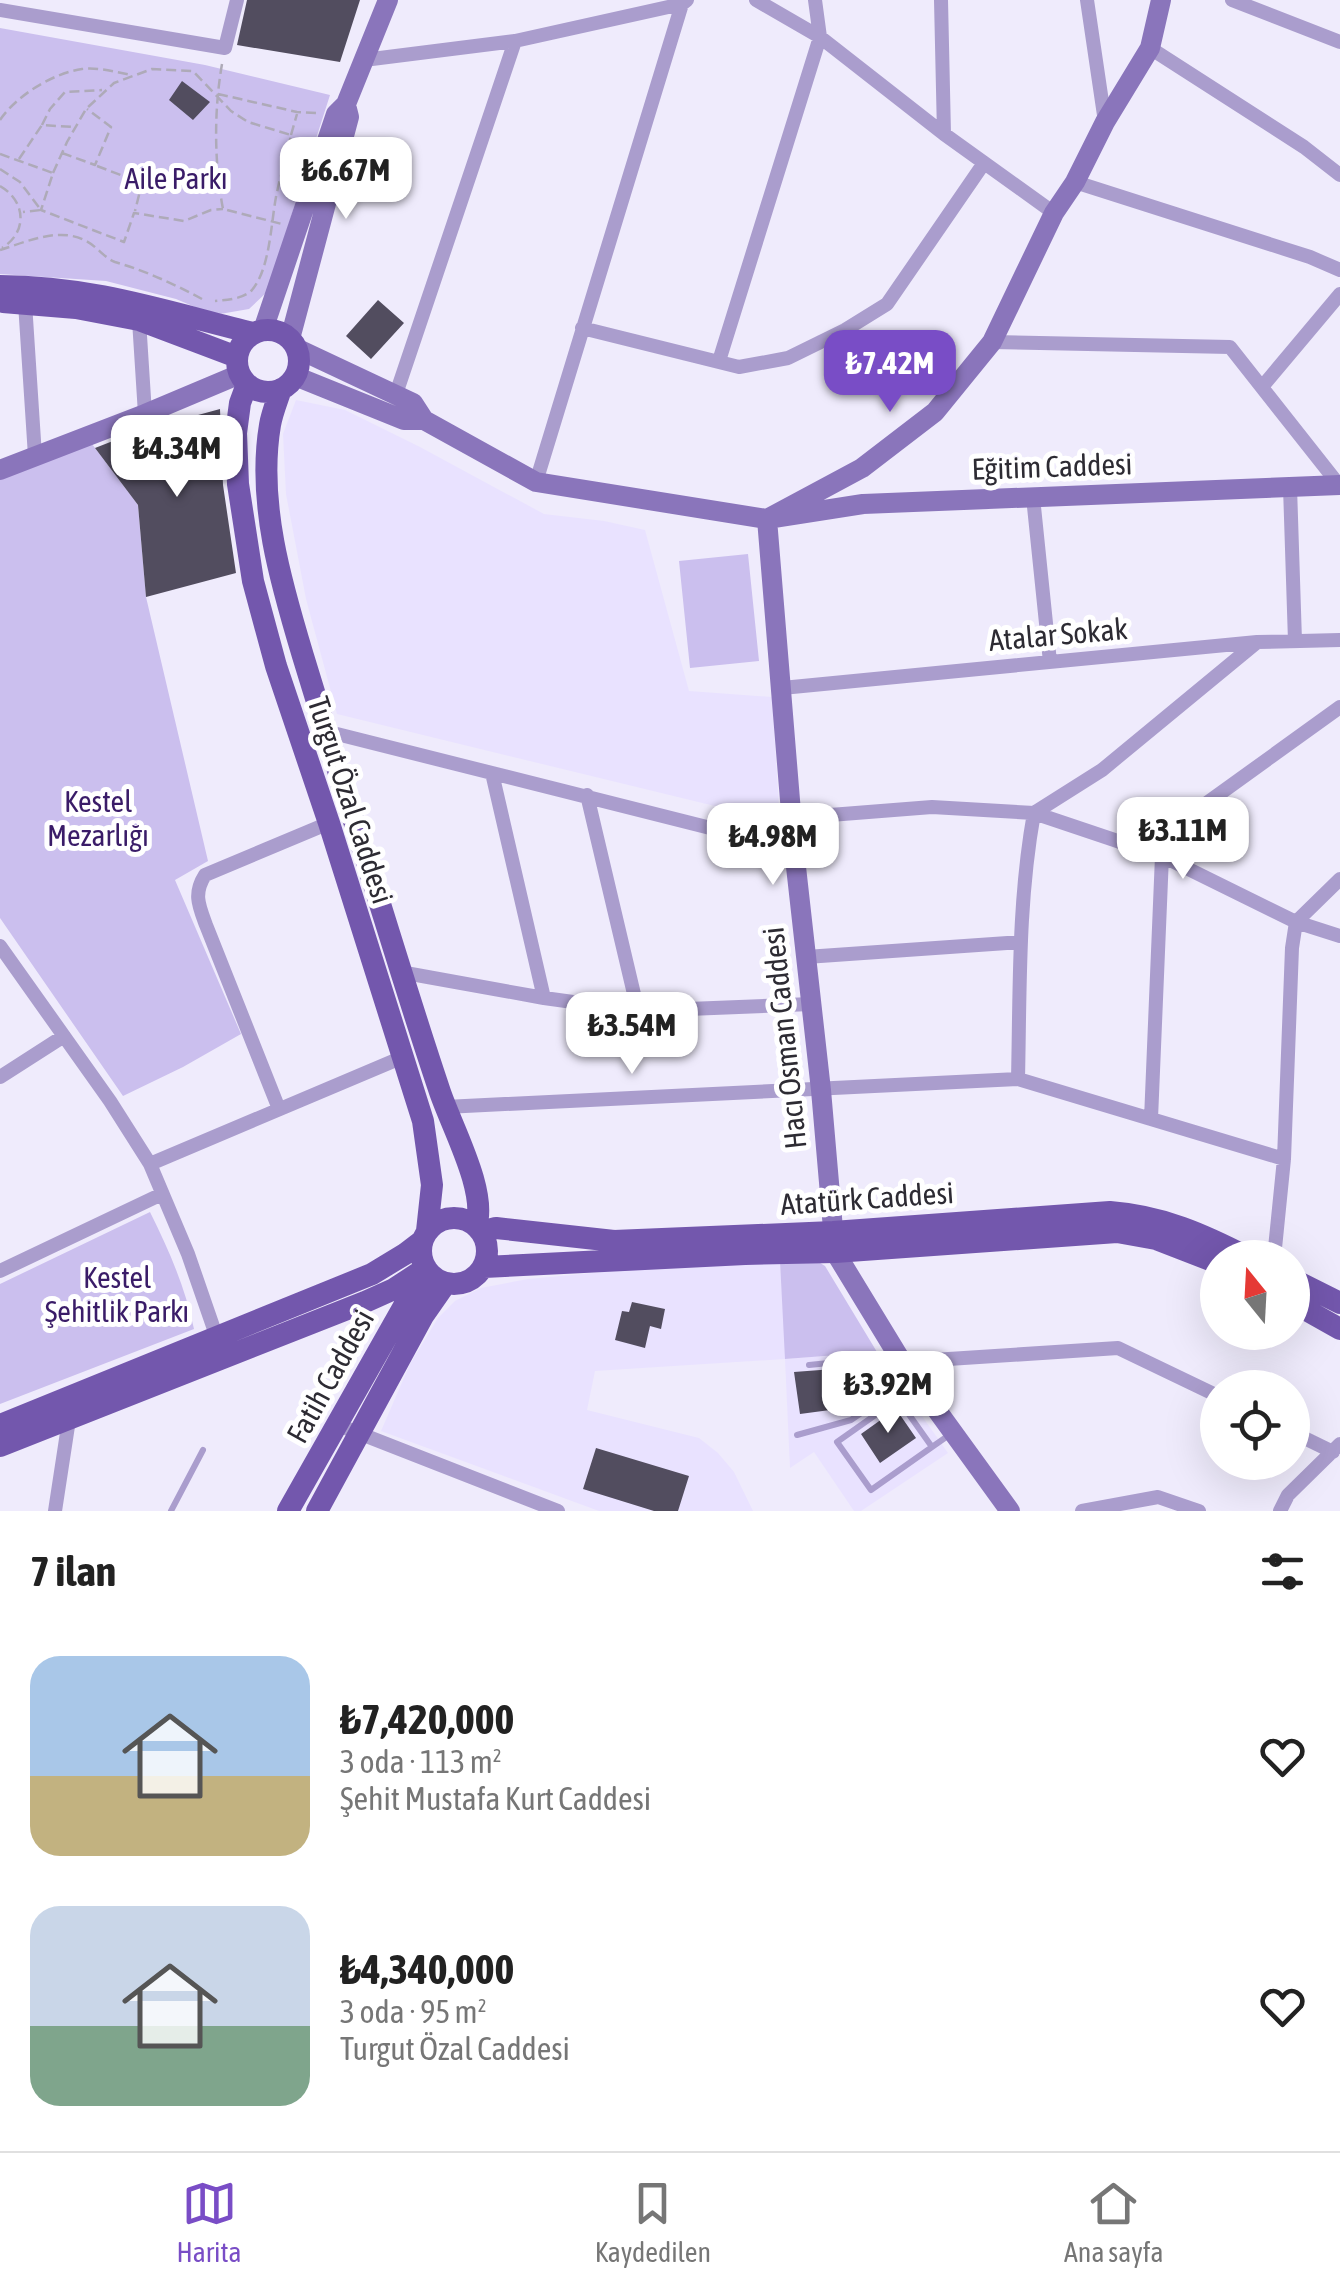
<!DOCTYPE html>
<html lang="tr">
<meta charset="utf-8">
<style>
:root{--surface:#fff;--page:#f2f2f2;--text:#222;--muted:#767676;--line:#e0e0e0;--accent:#794dc6}
body{margin:0;font-family:"Asap Condensed",sans-serif;background:var(--page);color:var(--text);height:100vh;display:flex;flex-direction:column;font-size:38px;white-space:nowrap}
*{box-sizing:border-box;margin:0}
p{font-size:32px;color:var(--muted)}
.icon{flex:none;width:55px;height:55px;fill:none;stroke:currentColor;stroke-width:2;stroke-linecap:round;stroke-linejoin:round}
.map{position:relative;height:1511px;overflow:hidden}
.details{display:flex;flex-direction:column;background:var(--surface);flex:1}
.details>*{flex:none}
.needle{width:65px;rotate:342deg}
.buttons{position:absolute;left:1200px;top:1240px;display:grid;gap:20px}
.buttons a{display:grid;place-items:center;width:110px;height:110px;border-radius:50%;background:var(--surface);box-shadow:0 10px 40px #0002;font-size:50px}
.price{position:absolute;translate:-50% -85px;padding:0 22px;border-radius:20px;background:#fff;color:#222;font-size:32px;line-height:65px;filter:drop-shadow(0 2px 5px #0008)}
.price::after{content:'';position:absolute;left:50%;top:60px;width:30px;height:22px;margin-left:-15px;background:inherit;clip-path:polygon(0 0,100% 0,50% 100%)}
.price.on{background:var(--accent);color:#fff}
ul{padding:0;list-style:none}
li{display:flex;align-items:center;gap:30px;height:250px;padding:0 30px}
li span{display:grid;place-items:center;flex:none;width:280px;height:200px;border-radius:30px;color:#555}
li>.icon{margin-inline-start:auto}
span .icon{width:120px;height:120px;fill:#fffc;stroke-width:1}
li b{font-size:42px}
h2{display:flex;justify-content:space-between;align-items:center;height:120px;padding:0 30px;font-size:42px}
.menu{display:flex;justify-content:space-around;align-items:center;height:140px;border-top:2px solid var(--line);background:var(--surface);font-size:28px;color:var(--muted)}
.menu a{display:grid;justify-items:center;gap:5px}
.menu .on{color:var(--accent)}
.map>svg:first-child{display:block}
</style>
<div class="map">
<svg width="1340" height="1511" viewBox="0 0 1340 1511">
<rect width="100%" height="100%" fill="#efebfc"/>
<!-- built -->
<path fill="#e9e2ff" d="M296,400L345,410L420,447L544,514L604,521L645,530L689,691L772,697L780,822L337,714L306,599L286,494L283,434Z
M780,1261L786,1359L877,1352L948,1453L861,1511H854L814,1452L790,1468L785,1359L595,1371L587,1410L699,1438L718,1453L734,1472L753,1511H599L381,1431L410,1364L438,1318L455,1301L481,1288L528,1279L615,1271Z"/>
<!-- green -->
<path fill="#cbbfee" d="M0,28L205,65L330,95L267,292L249,309L214,315L176,299L106,281L0,274Z
M92,444L138,505L146,597L208,861L175,880L241,1034L183,1067L123,1096L0,918V479Z
M748,554L759,661L690,668L679,561Z
M150,1212C169,1250 185,1287 194,1329L0,1404V1284Z
M780,1261H817L825,1266L877,1352L785,1359Z"/>
<!-- building -->
<path fill="#524d5f" d="M247,0H360L340,62L237,45Z
M182,81L210,102L193,120L169,100Z
M378,300L404,323L371,359L346,336Z
M220,409L223,485L236,573L146,597L138,505L95,448L136,432Z
M632,1302L665,1309L661,1329L650,1326L645,1348L615,1340L622,1311L629,1312Z
M860,1367L865,1402L860,1406L800,1414L794,1372Z
M896,1409L916,1438L880,1463L861,1434Z
M596,1448L689,1476L678,1511H654L583,1489Z"/>
<g fill="none" stroke-linecap="round" stroke-linejoin="round">
<!-- path -->
<path stroke="#aeaab8" stroke-width="2.5" stroke-dasharray="10 5" stroke-linecap="butt" d="M222,64C214,110 214,162 223,209L282,224
M218,94L297,112L318,113
M0,120C16,96 53,73 82,69C98,67 116,72 131,75
M42,125L50,109L65,92L102,90
M291,135L297,114
M62,153L95,165L111,127L87,109
M0,154L53,173L41,210L124,242L134,213L184,221L211,210L223,209
M19,159L42,125L73,127
M97,166L142,183L135,211
M0,169L20,182L41,210L23,212
M53,173L67,142L86,109L114,83L152,69L193,71L231,111L248,122L291,135C287,156 280,176 276,197C271,223 270,269 252,290C243,299 227,300 215,301
M0,186C26,201 28,232 2,248
M0,250C26,242 58,227 84,240C96,245 104,258 115,262C146,271 174,284 202,299"/>
<!-- lane -->
<path stroke="#aa9dcd" stroke-width="6" d="M809,1365L868,1359L875,1392
M870,1371L896,1363
M898,1399L932,1447L871,1490L837,1442Z
M797,1435L851,1420L911,1379
M932,1447L952,1433
M171,1511L203,1450"/>
<!-- street -->
<path stroke="#aa9dcd" stroke-width="14" d="M756,0L820,37L944,134L1054,213
M941,0L944,134
M1087,0L1105,122
M1232,0L1340,42
M0,10L225,48L237,0
M1150,48L1304,147L1340,175
M364,60L515,41L682,4L687,0
M1075,182L1310,257L1340,270
M25,303L35,456
M139,320L145,414
M582,328L739,367L788,358L845,330L887,304L984,163
M992,342L1230,347L1339,485
M719,361L820,37L815,0
M1262,387L1340,294
M396,394L515,41
M536,482L682,4
M1290,487L1295,641
M1033,497L1050,662
M782,688L1257,642L1340,640
M325,731L794,849
M492,773L544,998
M587,795L638,1011
M792,818L932,807L1034,813L1102,770L1256,643
M0,946L110,1101L150,1164L188,1254L216,1335
M806,957L1021,942
M400,972L544,998L638,1011L811,1004
M0,1077L64,1036
M1018,1079C1020,990 1018,901 1034,813L1162,856L1296,922L1340,936
M445,1107L1018,1079L1284,1159
M279,1109L206,925C199,906 193,894 205,875L329,823
M1151,1119L1162,856L1193,813L1340,707
M150,1164L403,1057
M1274,1258L1284,1159L1292,948L1296,922L1340,879
M0,1271L162,1194
M902,1362L1118,1348L1218,1396
M338,1425L558,1511
M1292,1432L1333,1452
M55,1511L70,1413
M1082,1511L1158,1497L1199,1511
M1280,1511L1288,1495L1340,1444"/>
<!-- secondary -->
<path stroke="#8a75bb" stroke-width="20" d="M263,330L336,114L346,104L388,0
M290,339L349,117L347,109
M296,348L413,403L424,420
M295,376L404,420H424L536,482L767,519L862,468L935,412L992,342L1054,213L1075,182L1105,122L1150,48L1161,0
M0,470L145,414L240,374
M1010,1511L902,1362L835,1252L821,1090L794,849L767,519L863,504L1340,485"/>
<!-- primary -->
<path stroke="#7357ad" stroke-width="22" d="M0,286C91,286 167,312 253,333
M3,302L76,308L139,320L237,357
M237 361a31 31 0 1 1 62 0a31 31 0 1 1-62 0Z
M247,384L240,403L236,433L238,484L253,581L276,666L329,823L423,1121L432,1185L427,1231
M281,389C277,401 272,413 270,425C257,502 281,583 303,656C317,702 331,747 345,793C377,892 406,991 439,1089C450,1124 488,1191 476,1226
M421 1251a33 33 0 1 1 66 0a33 33 0 1 1-66 0Z
M481,1232L496,1228L614,1241L833,1232L1110,1212C1162,1216 1203,1234 1249,1258
M484,1267L745,1254L835,1252L1117,1232L1156,1239L1218,1263
M1292,1279L1340,1303
M1292,1302L1340,1329
M0,1425L372,1274L405,1254L422,1241
M0,1446L365,1302L394,1289L426,1268
M288,1511L408,1299L428,1276
M317,1511L423,1316L446,1283"/>
</g>
<g text-anchor="middle" dominant-baseline="central" stroke-width="10" stroke-linejoin="round" paint-order="stroke">
<!-- park labels -->
<g font-size="30" fill="#3a1c68" stroke="#fff">
<text x="176" y="178">Aile Parkı</text>
<text x="98" y="801">Kestel<tspan x="98" dy="34">Mezarlığı</tspan></text>
<text x="117" y="1277">Kestel<tspan x="117" dy="34">Şehitlik Parkı</tspan></text>
</g>
<!-- street labels -->
<g font-size="30" fill="#2d2b33" stroke="#fff">
<text transform="translate(1052 466) rotate(-2)">Eğitim Caddesi</text>
<text transform="translate(1058 634) rotate(-5)">Atalar Sokak</text>
<text transform="translate(351 800) rotate(72)">Turgut Özal Caddesi</text>
<text transform="translate(784 1038) rotate(-96)">Hacı Osman Caddesi</text>
<text transform="translate(867 1198) rotate(-4)">Atatürk Caddesi</text>
<text transform="translate(330 1376) rotate(-61)">Fatih Caddesi</text>
</g>
</g>
</svg>
<div class="buttons">
<a><svg class="needle" viewBox="-14 -14 28 28"><path d="M0-13l5 13h-10z" fill="#e53935"/><path d="M0 13l5-13h-10z" fill="#767676"/></svg></a>
<a><svg class="icon" aria-label="locate" viewBox="0 0 24 24"><circle cx="12" cy="12" r="6"/><path d="M12 2v4M12 18v4M2 12h4M18 12h4"/></svg></a>
</div>
<b class="price" style="left:346px;top:222px">₺6.67M</b>
<b class="price on" style="left:890px;top:415px">₺7.42M</b>
<b class="price" style="left:177px;top:500px">₺4.34M</b>
<b class="price" style="left:1183px;top:882px">₺3.11M</b>
<b class="price" style="left:773px;top:888px">₺4.98M</b>
<b class="price" style="left:632px;top:1077px">₺3.54M</b>
<b class="price" style="left:888px;top:1436px">₺3.92M</b>
</div>
<section class="details">
<h2>7 ilan<svg class="icon" aria-label="filters" viewBox="0 0 24 24"><path d="M4 7h16M4 17h16"/><circle cx="9" cy="7" r="2"/><circle cx="15" cy="17" r="2"/></svg></h2>
<ul>
<li><span style="background:linear-gradient(#a9c7e8 60%,#c2b280 0)"><svg class="icon" aria-label="home" viewBox="0 0 24 24"><path d="M3 11l9-7 9 7M6 9v11h12V9"/></svg></span><div><b>₺7,420,000</b><p>3 oda · 113 m²</p><p>Şehit Mustafa Kurt Caddesi</p></div><svg class="icon" aria-label="heart" viewBox="0 0 24 24"><path d="M12 20l-8-8c-3-5 5-10 8-4 3-6 11-1 8 4z"/></svg></li>
<li><span style="background:linear-gradient(#c9d6e8 60%,#7fa58c 0)"><svg class="icon" aria-label="home" viewBox="0 0 24 24"><path d="M3 11l9-7 9 7M6 9v11h12V9"/></svg></span><div><b>₺4,340,000</b><p>3 oda · 95 m²</p><p>Turgut Özal Caddesi</p></div><svg class="icon" aria-label="heart" viewBox="0 0 24 24"><path d="M12 20l-8-8c-3-5 5-10 8-4 3-6 11-1 8 4z"/></svg></li>
</ul>
</section>
<nav class="menu">
<a class="on"><svg class="icon" aria-label="map" viewBox="0 0 24 24"><path d="M3 6l6-2 6 2 6-2v14l-6 2-6-2-6 2zM9 4v14M15 6v14"/></svg>Harita</a>
<a><svg class="icon" aria-label="saved" viewBox="0 0 24 24"><path d="M7 4h10v16l-5-4-5 4z"/></svg>Kaydedilen</a>
<a><svg class="icon" aria-label="home" viewBox="0 0 24 24"><path d="M3 11l9-7 9 7M6 9v11h12V9"/></svg>Ana sayfa</a>
</nav>
